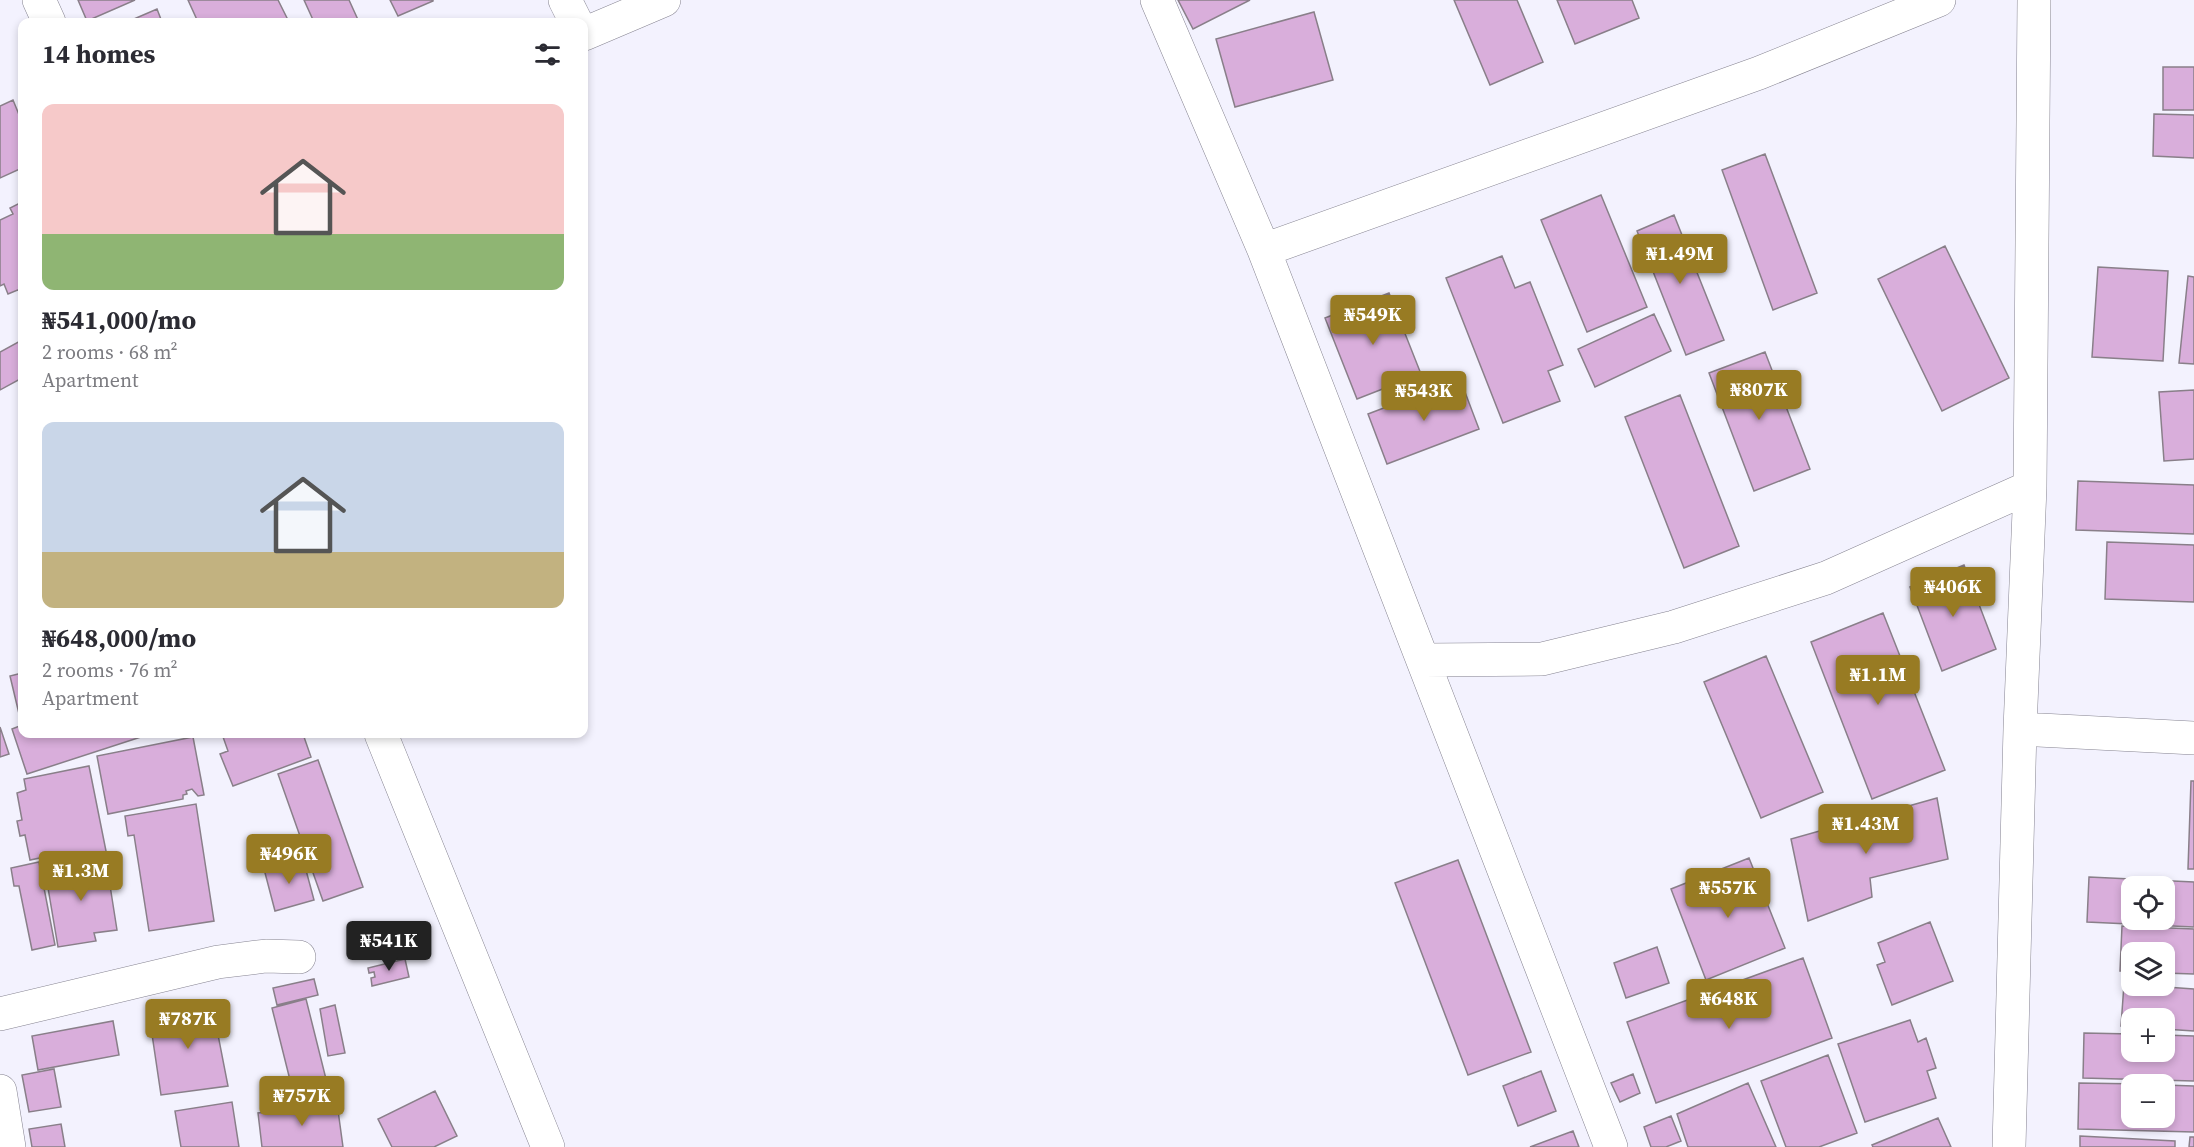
<!DOCTYPE html>
<meta charset="utf-8">
<style>
:root{--surface:#fff;--page:#f7f7f7;--text:#2b2b33;--muted:#7c7c81;--accent:#987b23}
body{margin:0;font-family:"Source Serif 4",serif;background:var(--page);color:var(--text);height:100vh;display:flex;flex-direction:column;font-size:22px;white-space:nowrap}
*{box-sizing:border-box;margin:0}
p{font-size:20px;color:var(--muted)}
.icon{flex:none;width:33px;height:33px;fill:none;stroke:currentColor;stroke-width:2;stroke-linecap:round;stroke-linejoin:round}
.map{position:relative;flex:1;overflow:hidden}
.sheet{position:absolute;left:18px;top:18px;width:570px;height:720px;display:flex;flex-direction:column;background:var(--surface);border-radius:12px;box-shadow:0 3px 9px #0003}
.sheet>*{flex:none}
.fabs{position:absolute;left:2121px;top:876px;display:grid;gap:12px}
.fabs a{display:grid;place-items:center;width:54px;height:54px;border-radius:12px;background:var(--surface);box-shadow:0 3px 9px #0003;font-size:30px}
.price{position:absolute;translate:-50% -51px;padding:0 14px;border-radius:6px;background:var(--accent);color:#fff;font-size:20px;line-height:39px;filter:drop-shadow(0 2px 3px #0008)}
.price::after{content:'';position:absolute;left:50%;top:36px;width:18px;height:14px;margin-left:-9px;background:inherit;clip-path:polygon(0 0,100% 0,50% 100%)}
.price.active{background:#222;color:#fff}
ul{padding:0;list-style:none}
li{display:grid;align-content:center;gap:12px;height:318px;padding:0 24px}
li span{display:grid;place-items:center;height:186px;border-radius:12px;color:#555}
li>.icon{margin-inline-start:auto}
span .icon{width:108px;height:108px;fill:#fffc;stroke-width:1}
li b{font-size:26px}
h2{display:flex;justify-content:space-between;align-items:center;height:72px;padding:0 24px;font-size:26px}
.map>svg:first-child{display:block}
</style>
<div class="map">
<svg width="2194" height="1147" viewBox="0 0 2194 1147">
<rect width="100%" height="100%" fill="#f3f2fe"/>
<!-- building -->
<path fill="#d9aedb" stroke="#897f89" stroke-width="1.5" fill-rule="evenodd" d="M78,0H135L87,21Z
M188,0H278L287,18L281,22H198Z
M304,0H349L359,22H314Z
M390,0H433V1L398,16Z
M1178,0H1250L1193,29Z
M1454,0H1517L1543,62L1490,85Z
M1557,0H1632L1639,18L1575,44Z
M157,9L162,22H127Z
M1314,12L1333,80L1235,107L1216,39Z
M2163,67H2194V110H2163Z
M13,100L22,122V168L0,178V106Z
M2154,114L2194,115V158L2153,156Z
M1765,154L1817,293L1773,310L1722,170Z
M1601,195L1647,307L1587,332L1541,220Z
M22,202V296L20,289L8,294L4,284L0,286V220L13,214L10,208Z
M1674,215L1724,340L1686,355L1637,231Z
M1945,246L2009,378L1942,411L1878,279Z
M1502,256L1515,288L1530,282L1563,365L1548,371L1560,401L1503,423L1446,278Z
M2098,267L2168,271L2163,361L2092,357Z
M2188,276L2194,277V364L2179,363Z
M1389,293L1421,374L1357,399L1325,318Z
M1654,314L1671,351L1595,387L1578,349Z
M22,340V378L0,390V352Z
M1765,352L1810,469L1754,491L1709,373Z
M1460,379L1479,429L1387,464L1368,414Z
M2194,390V459L2164,461L2159,392Z
M1680,395L1739,546L1684,568L1625,417Z
M2078,481L2194,485V534L2076,530Z
M2107,542L2194,545V602L2105,599Z
M1964,565L1996,649L1942,671L1910,587Z
M1883,613L1945,770L1872,799L1811,642Z
M1766,656L1823,792L1761,818L1704,682Z
M22,673V718H20L10,676Z
M22,725V734L147,735L27,774L12,729Z
M0,727L9,754L0,757Z
M222,734H303L311,757L233,786L220,754L228,751Z
M193,737L204,795L198,796L192,789L186,791L187,794L183,795V799L108,814L97,756Z
M318,760L363,887L323,901L278,774Z
M89,766L107,856L42,868L40,858L30,860L25,835L20,836L17,821L22,820L17,793L26,790L24,779Z
M2191,781H2194V869H2188Z
M1937,798L1948,859L1870,878L1872,897L1808,921L1791,839Z
M196,804L214,921L149,931L134,835L128,836L125,816Z
M1749,858L1785,948L1706,980L1671,889Z
M303,859L314,900L275,911L264,869Z
M106,860L117,930L94,933L96,941L58,947L45,870Z
M1458,860L1531,1052L1468,1075L1395,883Z
M39,862L55,945L32,950L19,886H14L11,868Z
M2089,877L2194,882V927L2087,922ZM2132,886H2164V920H2132Z
M1930,922L1953,981L1892,1005L1877,965L1885,962L1878,943Z
M2122,926L2194,929V974L2164,973V952H2132V971H2120Z
M1657,947L1669,983L1626,998L1614,963Z
M1803,958L1832,1038L1656,1103L1627,1022Z
M405,959L409,977L372,986L371,978L375,977L374,972L369,973L368,968Z
M314,979L318,995L277,1005L273,988Z
M2124,984L2194,989V1031L2164,1029V1018H2132V1027L2121,1026Z
M306,999L327,1083L293,1092L272,1008Z
M212,1004L228,1086L161,1095L149,1014Z
M335,1005L345,1053L328,1056L320,1009Z
M1910,1020L1918,1042L1926,1038L1936,1068L1927,1071L1936,1098L1865,1122L1838,1044Z
M113,1021L119,1055L38,1070L32,1036Z
M2084,1033L2132,1034V1052H2164V1035L2194,1036V1081L2083,1078Z
M1828,1055L1857,1133L1819,1147H1786L1761,1081Z
M54,1069L61,1107L29,1112L22,1075Z
M1541,1071L1556,1111L1518,1126L1503,1086Z
M1633,1074L1640,1093L1620,1102L1611,1083Z
M1748,1083L1776,1147H1688L1677,1114Z
M2079,1083L2141,1084H2132V1118H2164V1085L2194,1086V1132L2078,1129Z
M435,1091L457,1136L434,1147H392L378,1119Z
M232,1102L239,1147H181L175,1111Z
M337,1103L343,1147H262L258,1113Z
M1671,1116L1681,1141L1666,1147H1651L1644,1127Z
M1938,1118L1951,1147H1873L1872,1145Z
M61,1124L65,1147H32L29,1129Z
M1573,1131L1579,1147H1530Z
M2080,1136L2175,1141V1147H2080Z
M2190,1137H2194V1147H2189Z"/>
<g fill="none" stroke-linecap="round" stroke-linejoin="round">
<!-- minor casing -->
<g stroke="#868491" stroke-width="34">
<path id="minor" d="M39,0L49,22
M565,0L576,22
M1157,0L1264,250L1611,1147
M584,34L664,0
M1264,250L1759,73L1939,0
M1424,660L1542,659L1674,627L1826,578L2030,487
M2020,729L2194,738
M381,734L548,1147
M0,1014L218,962L266,956L299,957
M0,1091L9,1147
M2009,1147L2020,729L2030,487L2034,0"/>
</g>
<!-- minor -->
<use href="#minor" stroke="#fff" stroke-width="33"/>
</g>
</svg>
<div class="fabs">
<a><svg class="icon" aria-label="locate" viewBox="0 0 24 24"><circle cx="12" cy="12" r="6"/><path d="M12 2v4M12 18v4M2 12h4M18 12h4"/></svg></a>
<a><svg class="icon" aria-label="layers" viewBox="0 0 24 24"><path d="M12 4l9 5-9 5-9-5zM3 14l9 5 9-5"/></svg></a>
<a>+</a>
<a>−</a>
</div>
<b class="price" style="left:1680px;top:285px">₦1.49M</b>
<b class="price" style="left:1373px;top:346px">₦549K</b>
<b class="price" style="left:1759px;top:421px">₦807K</b>
<b class="price" style="left:1424px;top:422px">₦543K</b>
<b class="price" style="left:1953px;top:618px">₦406K</b>
<b class="price" style="left:1878px;top:706px">₦1.1M</b>
<b class="price" style="left:1866px;top:855px">₦1.43M</b>
<b class="price" style="left:289px;top:885px">₦496K</b>
<b class="price" style="left:81px;top:902px">₦1.3M</b>
<b class="price" style="left:1728px;top:919px">₦557K</b>
<b class="price active" style="left:389px;top:972px">₦541K</b>
<b class="price" style="left:1729px;top:1030px">₦648K</b>
<b class="price" style="left:188px;top:1050px">₦787K</b>
<b class="price" style="left:302px;top:1127px">₦757K</b>
<section class="sheet">
<h2>14 homes<svg class="icon" aria-label="filters" viewBox="0 0 24 24"><path d="M4 7h16M4 17h16"/><circle cx="9" cy="7" r="2"/><circle cx="15" cy="17" r="2"/></svg></h2>
<ul>
<li><span style="background:linear-gradient(#f6c9c9 70%,#8fb573 0)"><svg class="icon" aria-label="home" viewBox="0 0 24 24"><path d="M3 11l9-7 9 7M6 9v11h12V9"/></svg></span><div><b>₦541,000/mo</b><p>2 rooms · 68 m²</p><p>Apartment</p></div></li>
<li><span style="background:linear-gradient(#c9d6e8 70%,#c2b280 0)"><svg class="icon" aria-label="home" viewBox="0 0 24 24"><path d="M3 11l9-7 9 7M6 9v11h12V9"/></svg></span><div><b>₦648,000/mo</b><p>2 rooms · 76 m²</p><p>Apartment</p></div></li>
</ul>
</section>
</div>
